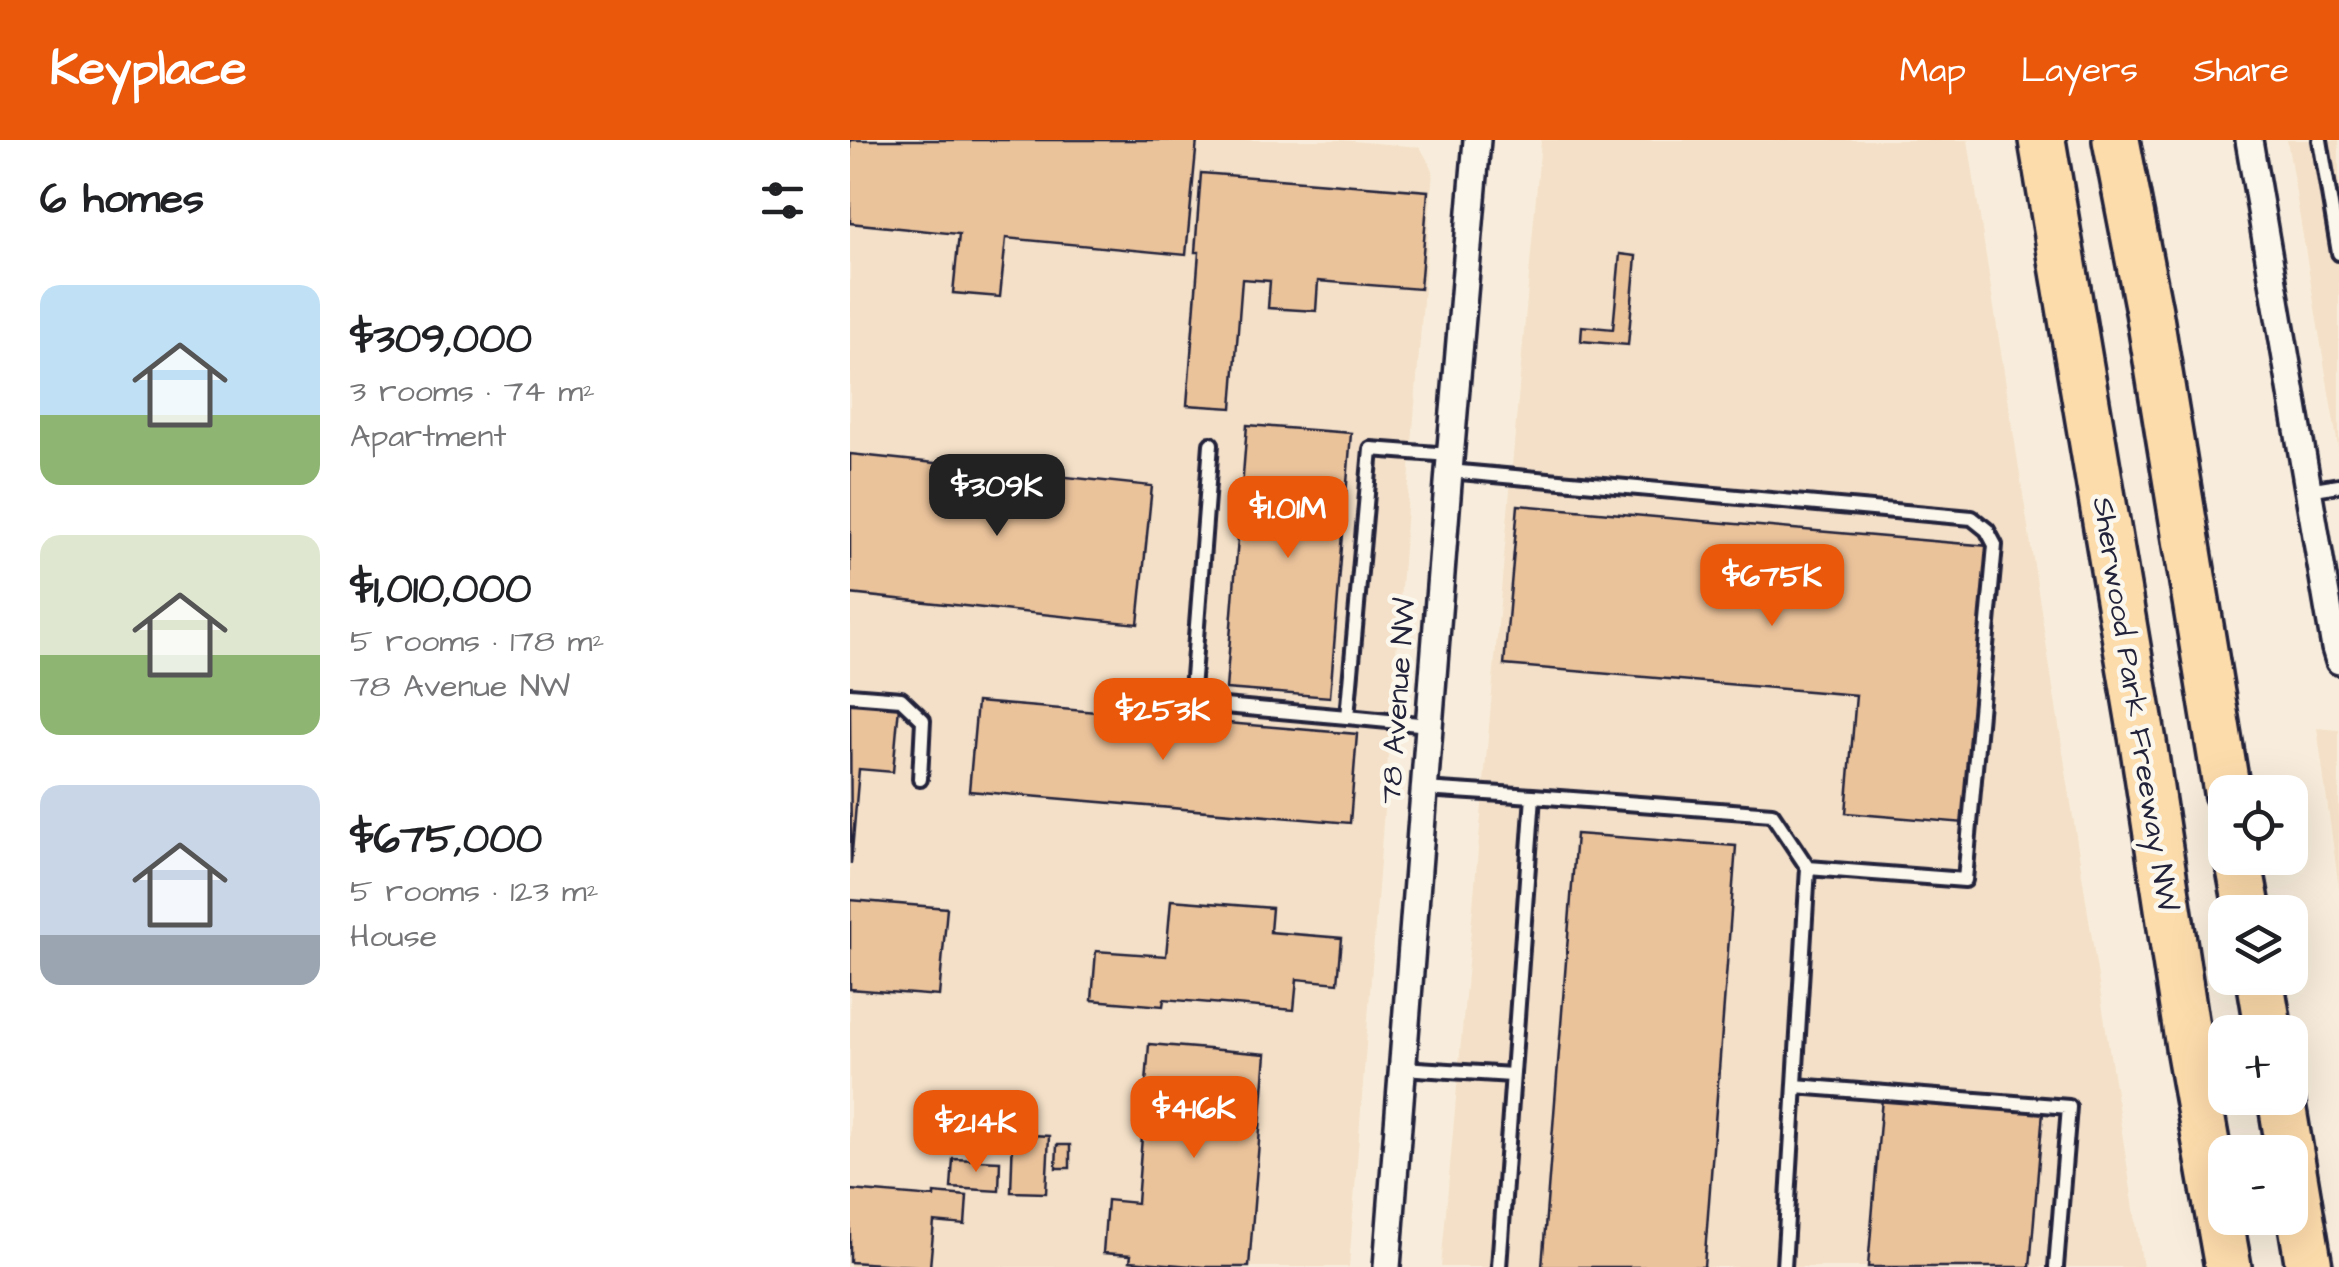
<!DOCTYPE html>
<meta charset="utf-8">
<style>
:root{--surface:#fff;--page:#f6f6f6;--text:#202124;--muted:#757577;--accent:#ea580c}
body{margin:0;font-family:"Architects Daughter",sans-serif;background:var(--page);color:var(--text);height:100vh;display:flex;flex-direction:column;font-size:38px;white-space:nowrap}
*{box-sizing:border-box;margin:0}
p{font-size:32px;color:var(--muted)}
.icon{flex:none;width:55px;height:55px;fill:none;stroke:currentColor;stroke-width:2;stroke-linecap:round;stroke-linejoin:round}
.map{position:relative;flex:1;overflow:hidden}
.drawer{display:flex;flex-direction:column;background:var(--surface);width:850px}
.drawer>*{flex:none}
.controls{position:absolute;left:1358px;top:635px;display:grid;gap:20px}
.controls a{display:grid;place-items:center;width:100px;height:100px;border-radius:20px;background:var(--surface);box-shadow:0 10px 40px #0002;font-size:50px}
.price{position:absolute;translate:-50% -85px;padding:0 22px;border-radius:20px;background:var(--accent);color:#fff;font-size:32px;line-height:65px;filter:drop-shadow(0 2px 5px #0008)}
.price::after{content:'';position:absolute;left:50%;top:60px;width:30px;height:22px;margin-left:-15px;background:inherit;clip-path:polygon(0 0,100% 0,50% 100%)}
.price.active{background:#222;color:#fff}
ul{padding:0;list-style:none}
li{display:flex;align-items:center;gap:30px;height:250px;padding:0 40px}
li span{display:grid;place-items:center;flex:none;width:280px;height:200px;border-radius:20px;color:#555}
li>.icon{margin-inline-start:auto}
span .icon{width:120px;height:120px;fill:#fffc;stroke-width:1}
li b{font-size:42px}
h2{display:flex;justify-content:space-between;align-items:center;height:120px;padding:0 40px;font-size:42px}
header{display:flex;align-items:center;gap:60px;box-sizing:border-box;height:140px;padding:0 50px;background:var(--accent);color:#fff}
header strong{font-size:48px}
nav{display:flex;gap:55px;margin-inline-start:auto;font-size:35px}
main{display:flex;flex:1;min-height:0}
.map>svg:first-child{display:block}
</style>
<header>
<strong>Keyplace</strong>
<nav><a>Map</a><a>Layers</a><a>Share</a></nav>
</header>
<main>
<section class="drawer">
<h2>6 homes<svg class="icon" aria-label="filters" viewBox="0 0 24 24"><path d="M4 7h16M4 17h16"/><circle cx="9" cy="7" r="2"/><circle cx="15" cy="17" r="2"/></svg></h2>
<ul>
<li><span style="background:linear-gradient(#bfe0f5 65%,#8fb573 0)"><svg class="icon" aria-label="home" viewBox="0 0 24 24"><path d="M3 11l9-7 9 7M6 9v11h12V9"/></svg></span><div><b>$309,000</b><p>3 rooms · 74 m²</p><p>Apartment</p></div></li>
<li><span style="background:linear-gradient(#dfe7d0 60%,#8fb573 0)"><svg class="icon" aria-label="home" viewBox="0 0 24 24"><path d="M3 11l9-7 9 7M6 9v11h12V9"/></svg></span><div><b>$1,010,000</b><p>5 rooms · 178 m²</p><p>78 Avenue NW</p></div></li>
<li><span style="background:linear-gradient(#c9d6e8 75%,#9aa5b1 0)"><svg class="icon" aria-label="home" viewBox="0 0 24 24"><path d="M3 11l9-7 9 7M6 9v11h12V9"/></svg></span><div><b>$675,000</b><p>5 rooms · 123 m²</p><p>House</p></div></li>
</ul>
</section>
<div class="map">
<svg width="1489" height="1127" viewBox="0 0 1489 1127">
<rect width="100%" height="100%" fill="#f8eddc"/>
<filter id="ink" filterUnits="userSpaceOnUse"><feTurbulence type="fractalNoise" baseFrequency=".01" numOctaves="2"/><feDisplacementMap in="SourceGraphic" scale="20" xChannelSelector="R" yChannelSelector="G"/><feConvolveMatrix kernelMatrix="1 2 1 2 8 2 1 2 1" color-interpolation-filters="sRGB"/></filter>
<g filter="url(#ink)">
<!-- built -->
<path fill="#f4e0c8" d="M0,0H491L570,7L583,30L499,1127H0Z
M691,0H1118L1293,1127H591Z
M1437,0H1489V313Z
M1467,588L1489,590V748Z"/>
<!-- building -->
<path fill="#ebc39b" stroke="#22223b" stroke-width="2.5" d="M0,0H347L336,115L156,98L150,157L103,153L109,94L0,83Z
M351,33L578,51L570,149L468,141L466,171L418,168L420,141L392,139L382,268L337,265L349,112H345Z
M770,114L786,116L778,205L731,201L732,186L763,189Z
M397,285L501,293L480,557L376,549Z
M0,314L302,346L288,484L0,454Z
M668,365L1139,406L1115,683L996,673L1006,555L654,525Z
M0,562L49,566L43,632L9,629L1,724Z
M127,562L507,594L500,683L119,651Z
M726,694L886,706L854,1127H692Z
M0,760L97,768L89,856L0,849Z
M321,760L422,768L420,792L492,798L488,843L447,839L444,870L314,859L313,866L242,860L246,811L316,816Z
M299,904L416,914L399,1127H355L280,1121L281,1115L253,1113L257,1060L287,1063Z
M1032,958L1193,972L1180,1127H1018Z
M163,994L199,996L196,1053L161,1052Z
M207,1005H220V1028H206Z
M103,1019L150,1021L149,1051L101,1048Z
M0,1050L84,1057V1053L117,1056L115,1085L84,1082L80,1127L0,1122Z"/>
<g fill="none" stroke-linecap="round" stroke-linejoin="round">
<!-- lane casing -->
<g stroke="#22223b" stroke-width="20">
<path id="lane" d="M1470,0L1489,113
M361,304L341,563L497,577
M599,331L1122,378L1137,390L1145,405L1115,740L958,728L934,1127
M1458,350L1489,345
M0,555L51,559L73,580L70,639
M579,585L497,577L521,309L600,315
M574,649L683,656
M552,928L662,935
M945,946L1219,967L1206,1127
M649,1127L683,656L922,674L958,728"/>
</g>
<!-- street casing -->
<g stroke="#22223b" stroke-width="32">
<path id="street" d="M1399,0L1485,508L1489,521
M537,1127L599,331L627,0"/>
</g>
<!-- highway casing -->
<g stroke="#22223b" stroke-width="52">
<path id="highway" d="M1192,0L1293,602L1339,907L1378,1127
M1266,0L1299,171L1377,652
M1388,718L1398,772
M1410,838L1419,892
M1431,958L1459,1127"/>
</g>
<!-- lane -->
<use href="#lane" stroke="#fbf7ec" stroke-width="12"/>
<!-- street -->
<use href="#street" stroke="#fbf7ec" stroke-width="25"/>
<!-- highway -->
<use href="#highway" stroke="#fddcac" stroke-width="45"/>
</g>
</g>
<g text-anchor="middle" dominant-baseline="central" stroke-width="9" stroke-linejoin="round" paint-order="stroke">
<!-- street labels -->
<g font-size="30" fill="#22223b" stroke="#fbf7ec">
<text transform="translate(548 561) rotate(-86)">78 Avenue NW</text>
<text transform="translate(1285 564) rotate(81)">Sherwood Park Freeway NW</text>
</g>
</g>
</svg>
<div class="controls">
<a><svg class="icon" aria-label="locate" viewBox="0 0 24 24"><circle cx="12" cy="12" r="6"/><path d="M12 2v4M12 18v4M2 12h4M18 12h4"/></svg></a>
<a><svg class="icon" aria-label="layers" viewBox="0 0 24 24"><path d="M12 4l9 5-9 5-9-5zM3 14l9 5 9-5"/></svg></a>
<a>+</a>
<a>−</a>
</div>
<b class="price active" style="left:147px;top:399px">$309K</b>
<b class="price" style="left:438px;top:421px">$1.01M</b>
<b class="price" style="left:922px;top:489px">$675K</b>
<b class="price" style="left:313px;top:623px">$253K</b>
<b class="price" style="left:344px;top:1021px">$416K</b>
<b class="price" style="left:126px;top:1035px">$214K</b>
</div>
</main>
